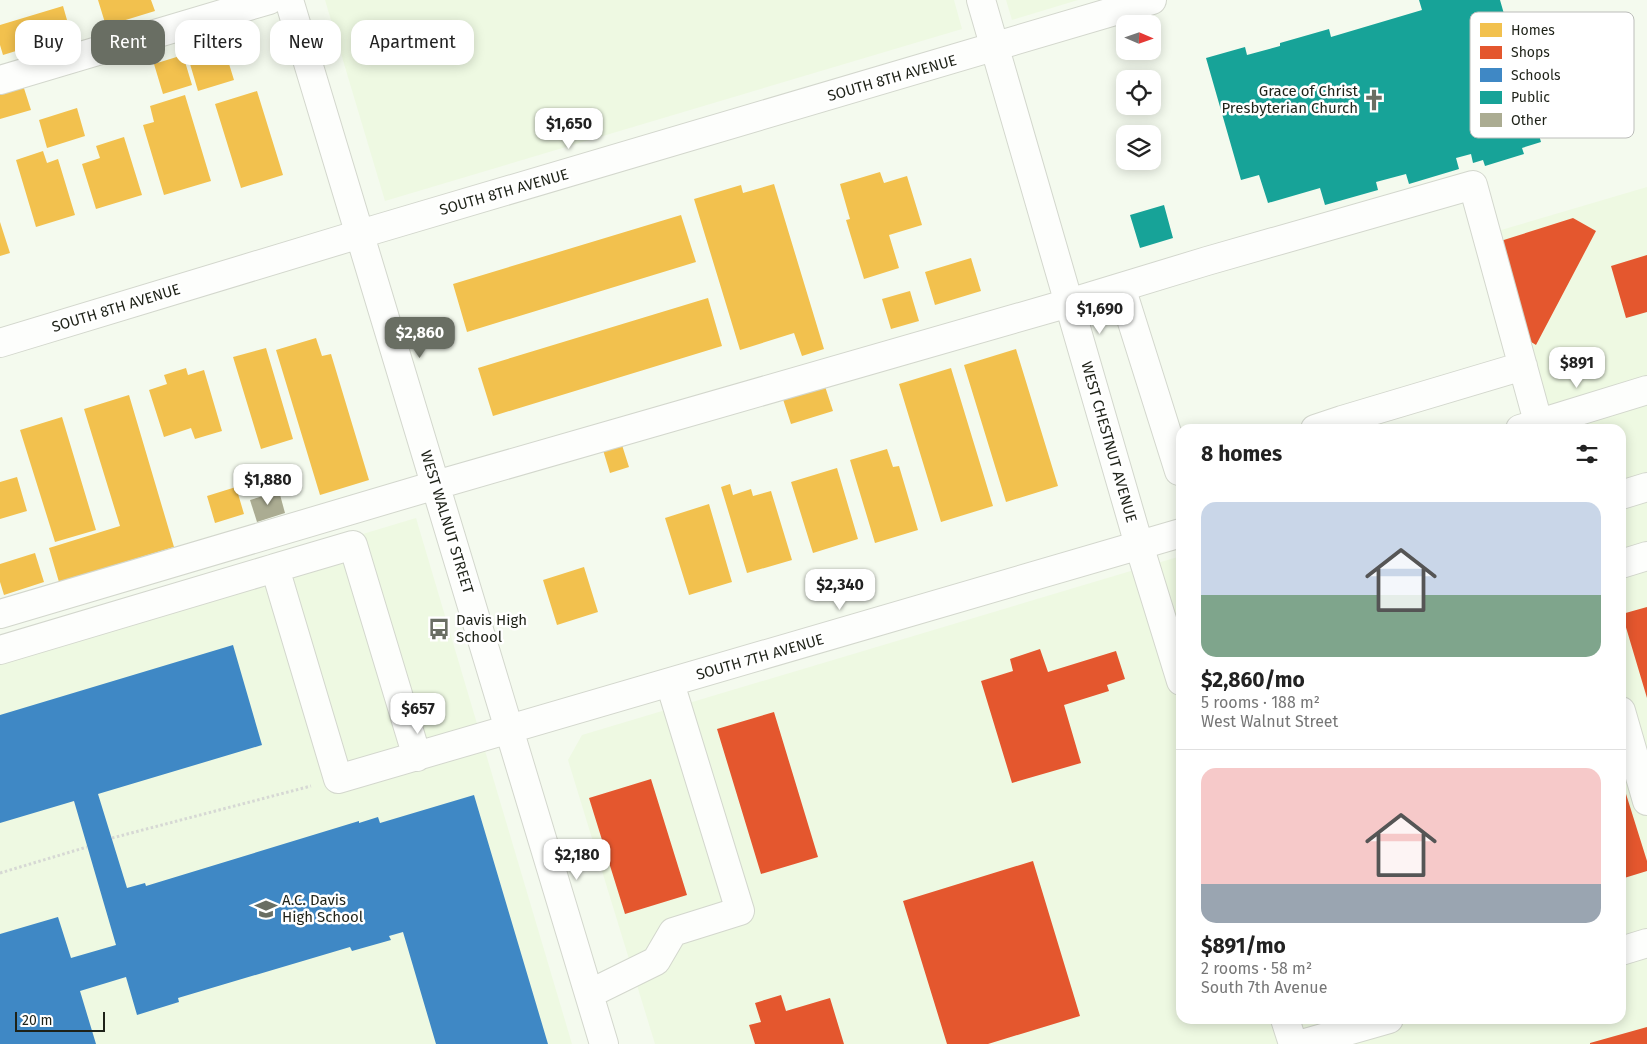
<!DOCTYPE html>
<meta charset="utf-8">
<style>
:root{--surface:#fff;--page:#f6f6f6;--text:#222;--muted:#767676;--line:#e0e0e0;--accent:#696e63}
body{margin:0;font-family:"Fira Sans",sans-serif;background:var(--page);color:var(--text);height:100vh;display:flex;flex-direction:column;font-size:19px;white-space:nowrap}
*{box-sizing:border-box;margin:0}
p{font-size:16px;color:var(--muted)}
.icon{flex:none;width:28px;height:28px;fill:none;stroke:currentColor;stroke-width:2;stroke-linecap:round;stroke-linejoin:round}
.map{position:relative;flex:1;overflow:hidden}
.sheet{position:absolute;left:1176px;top:424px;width:450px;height:600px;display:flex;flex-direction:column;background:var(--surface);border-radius:15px;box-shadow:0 2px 12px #0003}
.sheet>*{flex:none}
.guide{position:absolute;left:15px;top:20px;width:475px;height:45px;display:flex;gap:10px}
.needle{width:32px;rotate:92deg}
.controls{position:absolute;left:1116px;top:15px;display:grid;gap:10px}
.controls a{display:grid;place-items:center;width:45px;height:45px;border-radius:10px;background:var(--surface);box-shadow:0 2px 12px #0003;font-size:25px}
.scale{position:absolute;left:15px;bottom:12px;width:90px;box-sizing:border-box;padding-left:5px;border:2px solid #1e2218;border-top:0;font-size:14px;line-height:18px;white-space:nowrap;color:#1e2218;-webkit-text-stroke:4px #fff;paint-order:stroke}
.price{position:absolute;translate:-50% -42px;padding:0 11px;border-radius:10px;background:#fff;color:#222;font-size:16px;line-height:32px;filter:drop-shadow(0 1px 2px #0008)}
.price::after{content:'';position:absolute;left:50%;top:30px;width:15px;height:11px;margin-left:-8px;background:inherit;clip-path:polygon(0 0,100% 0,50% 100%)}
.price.on{background:var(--accent);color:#fff}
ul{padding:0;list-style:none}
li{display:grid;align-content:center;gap:10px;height:265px;padding:0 25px}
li+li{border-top:1px solid var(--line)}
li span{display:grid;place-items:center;height:155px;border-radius:15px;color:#555}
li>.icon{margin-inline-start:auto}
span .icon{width:90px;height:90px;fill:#fffc;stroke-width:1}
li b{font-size:21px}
h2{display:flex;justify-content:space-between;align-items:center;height:60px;padding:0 25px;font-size:21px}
.pill{padding:0 18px;border-radius:15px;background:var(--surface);box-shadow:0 2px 12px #0003;font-size:18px;line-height:45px}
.pill.on{background:var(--accent);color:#fff}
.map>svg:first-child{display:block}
</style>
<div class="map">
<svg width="1647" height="1044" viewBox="0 0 1647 1044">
<rect width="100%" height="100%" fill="#f4faee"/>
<!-- built -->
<path fill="#eef9e2" d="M325,0H954L962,29L385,201Z
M1006,0H1078L1012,20Z
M1647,187V1044H655L568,760L582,735L1181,556V1019H1621V429H1541L1484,235Z
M416,518L572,1044H0V643Z"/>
<!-- homes -->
<path fill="#f2c14e" d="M98,0H151L155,11L106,26Z
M63,6L71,34L3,55L0,45V25Z
M242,12L253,46L226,54L234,80L198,91L185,47L214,39L209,22Z
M183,55L192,85L163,94L154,64Z
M22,82L31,110L0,119V89Z
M257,91L283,175L241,188L215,104Z
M185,95L211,181L164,195L143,125L154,122L150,106Z
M77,108L85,136L47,148L39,120Z
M124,137L142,195L96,209L82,164L100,158L96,146Z
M43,151L47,163L58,159L75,215L36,227L16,160Z
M880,172L884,183L907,176L922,225L889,235L899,268L864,279L846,220L850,219L840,184Z
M774,184L824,349L802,356L794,333L740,350L694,199L741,185L743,193Z
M681,215L696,262L467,332L453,284Z
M0,222L10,253L0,256Z
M971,258L981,291L935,305L925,272Z
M910,291L919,321L891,329L882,299Z
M708,298L722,346L493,416L478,368Z
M316,338L322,356L331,354L369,480L320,495L276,350Z
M266,348L293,439L261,449L233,357Z
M1016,349L1058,486L1006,502L964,365Z
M186,368L188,375L204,370L222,431L195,439L191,428L164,437L149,390L167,384L164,375Z
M951,368L993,506L941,522L899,384Z
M822,377L833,411L791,424L780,390Z
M129,395L174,547L59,582L49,548L120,526L84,409Z
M62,417L96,530L55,542L20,430Z
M622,445L629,467L610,473L603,450Z
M887,449L893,467L899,466L918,530L875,543L850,460Z
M837,468L858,539L813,553L791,482Z
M17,477L27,511L0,519V482Z
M730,484L733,495L751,489L753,496L771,491L792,560L747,573L721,487Z
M236,487L244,514L215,523L207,496Z
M709,504L732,582L689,595L665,518Z
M35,553L44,582L4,595L0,582V564Z
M584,567L598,612L557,625L543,580Z"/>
<!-- shops -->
<path fill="#e4572e" d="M1573,218L1596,231L1536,345L1517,333L1491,244Z
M1647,255V312L1626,318L1611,266Z
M1647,607V698L1622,614Z
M1040,649L1048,672L1116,651L1125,679L1107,685L1109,691L1064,705L1081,763L1012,783L981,681L1013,671L1010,659Z
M774,712L818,857L761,874L717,729Z
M1621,778L1647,861V871L1621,879Z
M651,779L687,895L625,914L589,798Z
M1033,861L1080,1016L988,1044H947L903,901Z
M781,995L786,1011L830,998L844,1044H755L749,1025L761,1022L755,1003Z
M1647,1027V1044H1590V1043Z"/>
<!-- schools -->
<path fill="#3f88c5" d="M233,645L262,745L98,794L127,888L145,883L146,886L359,821V823L378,817L380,823L474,795L548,1044H436L403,932L389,936L391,940L352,951L350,947L178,998L179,1002L137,1015L126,977L80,991L96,1044H0V934L58,917L71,958L116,945L74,801L0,823V715Z"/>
<!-- public -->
<path fill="#17a398" d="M1419,0H1500L1541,142L1522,148L1524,154L1485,166L1483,160L1473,163L1471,154L1456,158L1459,169L1409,184L1406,174L1376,182L1378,190L1325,205L1320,188L1268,203L1259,175L1241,180L1206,58L1245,47L1247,55L1280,46V43L1329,29L1331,37L1422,10Z
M1164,205L1173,238L1140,248L1130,215Z"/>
<!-- building -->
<path fill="#abac92" d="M279,491L285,513L257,522L250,500Z"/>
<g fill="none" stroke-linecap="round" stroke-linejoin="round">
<!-- minor casing -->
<g stroke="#d3d7cd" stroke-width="30">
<path id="minor" d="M289,0L604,1044
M981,0L1139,545L1181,681
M0,80L269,0
M1121,287L1179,471L1181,470
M0,343L360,234L1152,0
M1342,420L1523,366
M1315,429L1342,420L1344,429
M1520,429L1647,390
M1621,495L1647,487
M1621,564L1647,556
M0,614L436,485L1069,303L1207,261L1473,185L1540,429
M0,650L275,568
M1621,711L1647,801
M417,757L353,545L275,568L338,779L1181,533
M1621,951L1647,943
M589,994L656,961L673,932L740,911L670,683
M1285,1019L1293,1044
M1302,1044L1389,1019"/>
</g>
<!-- path -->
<path stroke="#d6d8d4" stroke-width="3" stroke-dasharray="2.5 2.5" stroke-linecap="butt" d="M112,838L311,786
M0,873L87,847"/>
<!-- minor -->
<use href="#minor" stroke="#fdfefc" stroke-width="28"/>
</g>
<!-- icons -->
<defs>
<g id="church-bare" transform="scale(1.725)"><path d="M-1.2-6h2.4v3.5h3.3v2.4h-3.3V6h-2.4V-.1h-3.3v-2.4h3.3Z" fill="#696e63" stroke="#fff" stroke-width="2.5" paint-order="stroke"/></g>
<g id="bus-bare" transform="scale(1.725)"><path d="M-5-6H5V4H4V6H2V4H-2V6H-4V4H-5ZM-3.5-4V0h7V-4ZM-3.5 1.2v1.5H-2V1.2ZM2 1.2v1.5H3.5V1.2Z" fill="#696e63" stroke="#fff" stroke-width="2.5" paint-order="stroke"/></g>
<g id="school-bare" transform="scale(1.725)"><path d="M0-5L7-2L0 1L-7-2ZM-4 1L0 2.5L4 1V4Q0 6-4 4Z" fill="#696e63" stroke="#fff" stroke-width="2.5" paint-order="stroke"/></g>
</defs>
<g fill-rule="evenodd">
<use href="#church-bare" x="1374" y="100"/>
<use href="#bus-bare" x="439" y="629"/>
<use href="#school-bare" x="266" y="909"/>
</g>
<g text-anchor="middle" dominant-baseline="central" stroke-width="5" stroke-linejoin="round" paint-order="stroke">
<!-- street labels -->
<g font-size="15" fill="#1e2218" stroke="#fff">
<text transform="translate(892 78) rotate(-16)">SOUTH 8TH AVENUE</text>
<text transform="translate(504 192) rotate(-16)">SOUTH 8TH AVENUE</text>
<text transform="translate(116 308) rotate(-17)">SOUTH 8TH AVENUE</text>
<text transform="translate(1109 442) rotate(74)">WEST CHESTNUT AVENUE</text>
<text transform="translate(447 522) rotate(73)">WEST WALNUT STREET</text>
<text transform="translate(760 657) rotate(-16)">SOUTH 7TH AVENUE</text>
</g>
<!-- poi labels -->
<g font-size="15" fill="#1e2218" stroke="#fff" text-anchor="start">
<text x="1358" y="91" text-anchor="end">Grace of Christ<tspan x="1358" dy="17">Presbyterian Church</tspan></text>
<text x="456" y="620">Davis High<tspan x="456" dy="17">School</tspan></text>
<text x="282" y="900">A.C. Davis<tspan x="282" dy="17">High School</tspan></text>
</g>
</g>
<!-- legend -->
<rect x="1470" y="12" width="164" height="126" rx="8" fill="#fff" stroke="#bcbdba" stroke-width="1"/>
<rect x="1480" y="23" width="22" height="14" fill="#f2c14e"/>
<rect x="1480" y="46" width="22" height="13" fill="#e4572e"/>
<rect x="1480" y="68" width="22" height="14" fill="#3f88c5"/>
<rect x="1480" y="91" width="22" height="13" fill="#17a398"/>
<rect x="1480" y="113" width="22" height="14" fill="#abac92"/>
<g font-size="14" fill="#1e2218">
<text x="1511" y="35">Homes</text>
<text x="1511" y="57">Shops</text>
<text x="1511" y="80">Schools</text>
<text x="1511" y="102">Public</text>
<text x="1511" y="125">Other</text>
</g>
</svg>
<div class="controls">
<a><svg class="needle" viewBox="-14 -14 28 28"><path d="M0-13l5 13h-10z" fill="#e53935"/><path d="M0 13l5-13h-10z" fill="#767676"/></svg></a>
<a><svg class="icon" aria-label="locate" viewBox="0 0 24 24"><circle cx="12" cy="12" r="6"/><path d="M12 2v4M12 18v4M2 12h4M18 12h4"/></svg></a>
<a><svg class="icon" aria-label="layers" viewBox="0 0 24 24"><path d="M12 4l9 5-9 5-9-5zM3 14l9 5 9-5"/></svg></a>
</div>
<div class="scale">20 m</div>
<b class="price" style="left:569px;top:150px">$1,650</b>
<b class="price" style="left:1100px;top:335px">$1,690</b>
<b class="price on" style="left:420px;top:359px">$2,860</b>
<b class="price" style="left:1577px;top:389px">$891</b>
<b class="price" style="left:268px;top:506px">$1,880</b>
<b class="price" style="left:840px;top:611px">$2,340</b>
<b class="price" style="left:418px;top:735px">$657</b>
<b class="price" style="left:577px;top:881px">$2,180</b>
<div class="guide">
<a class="pill">Buy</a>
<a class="pill on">Rent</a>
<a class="pill">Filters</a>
<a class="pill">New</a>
<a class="pill">Apartment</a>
</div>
<section class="sheet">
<h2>8 homes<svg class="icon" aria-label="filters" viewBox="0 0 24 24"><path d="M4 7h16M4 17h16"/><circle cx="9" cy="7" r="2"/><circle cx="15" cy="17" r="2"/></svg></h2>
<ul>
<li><span style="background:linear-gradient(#c9d6e8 60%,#7fa58c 0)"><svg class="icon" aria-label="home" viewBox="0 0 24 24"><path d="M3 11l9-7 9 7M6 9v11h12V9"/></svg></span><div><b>$2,860/mo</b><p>5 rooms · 188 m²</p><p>West Walnut Street</p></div></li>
<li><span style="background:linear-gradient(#f6c9c9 75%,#9aa5b1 0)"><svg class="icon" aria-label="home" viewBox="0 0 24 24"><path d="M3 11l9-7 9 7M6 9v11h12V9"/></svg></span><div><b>$891/mo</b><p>2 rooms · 58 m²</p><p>South 7th Avenue</p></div></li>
</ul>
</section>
</div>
